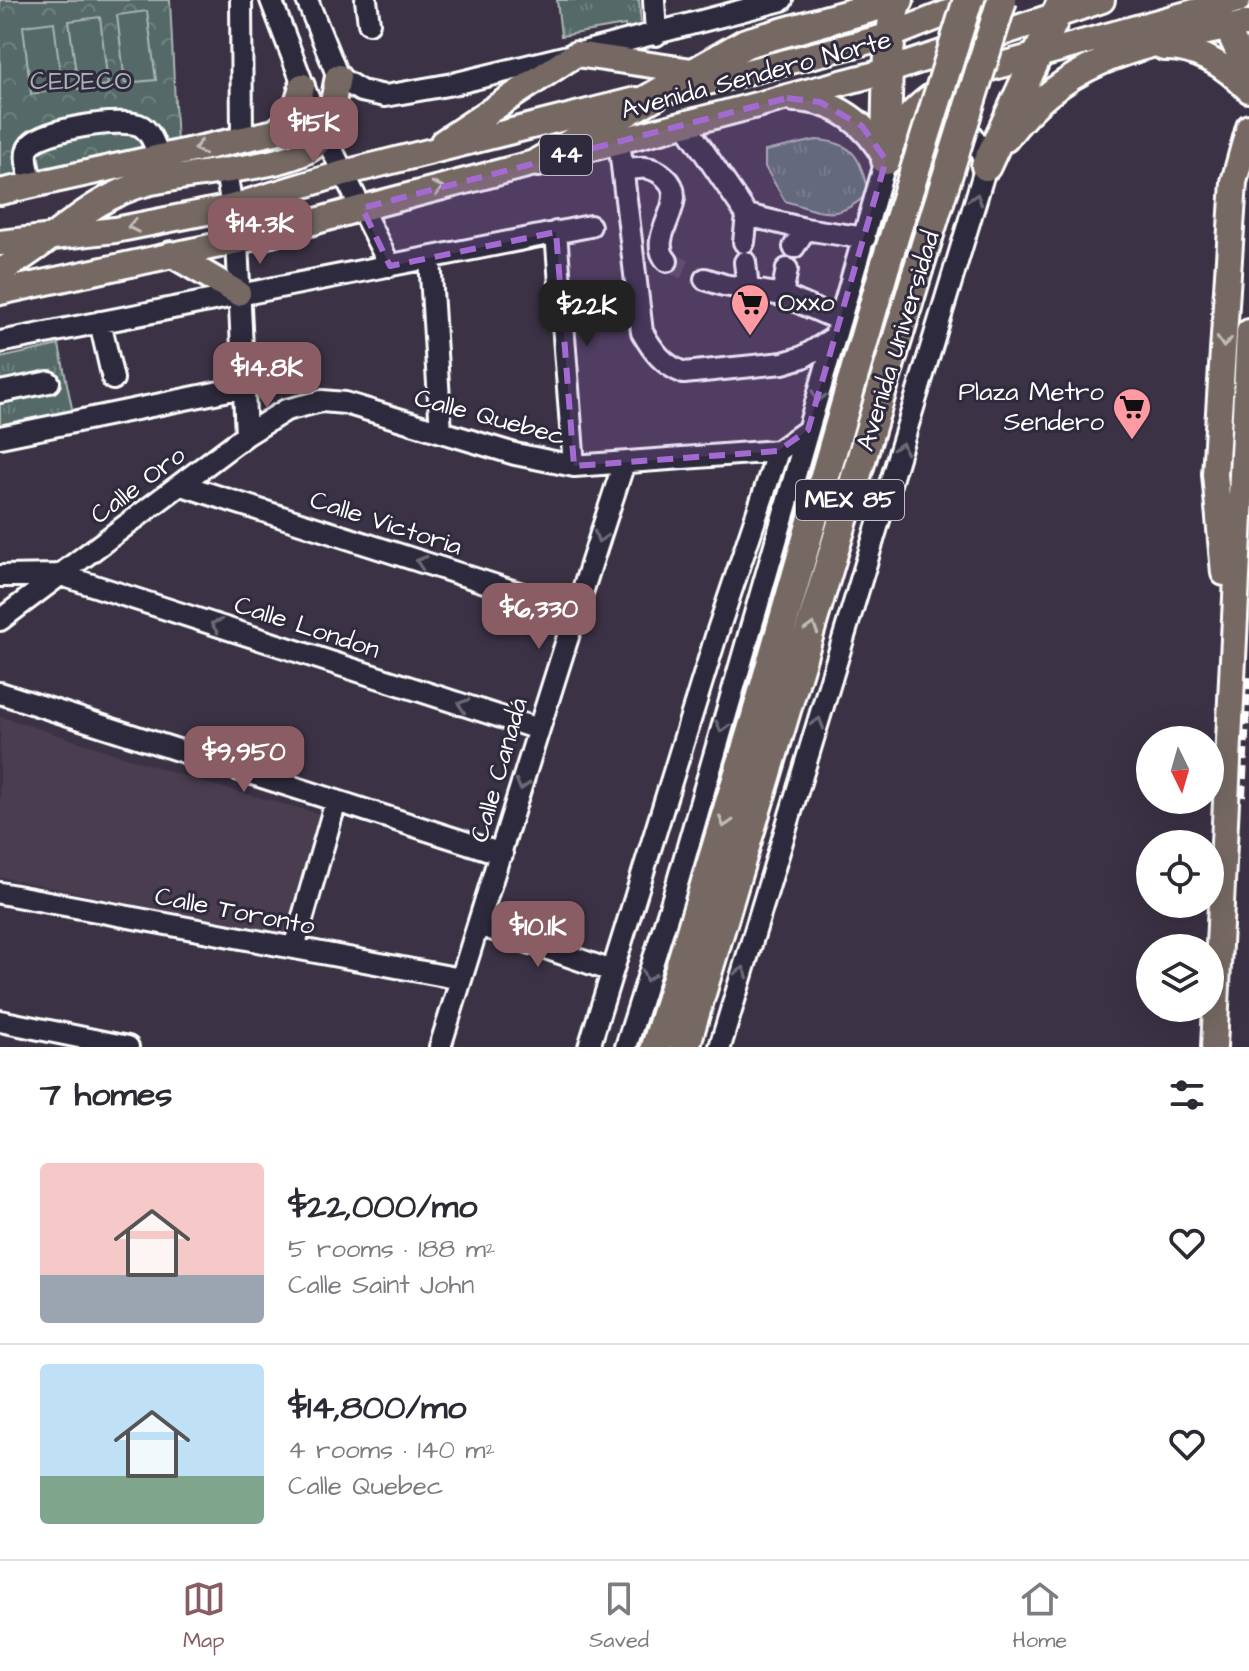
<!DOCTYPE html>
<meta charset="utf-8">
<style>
:root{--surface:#fff;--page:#f7f7f7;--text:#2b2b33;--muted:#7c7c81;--line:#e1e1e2;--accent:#8a5d65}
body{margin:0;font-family:"Architects Daughter",sans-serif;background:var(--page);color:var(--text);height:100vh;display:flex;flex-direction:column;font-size:30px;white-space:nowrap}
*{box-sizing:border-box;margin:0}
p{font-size:26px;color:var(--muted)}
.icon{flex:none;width:44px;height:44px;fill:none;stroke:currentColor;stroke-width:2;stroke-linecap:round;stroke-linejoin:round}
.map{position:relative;height:1047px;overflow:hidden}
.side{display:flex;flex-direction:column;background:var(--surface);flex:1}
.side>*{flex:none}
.needle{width:52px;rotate:175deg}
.fabs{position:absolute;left:1136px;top:726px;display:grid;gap:16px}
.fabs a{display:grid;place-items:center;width:88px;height:88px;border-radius:50%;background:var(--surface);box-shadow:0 8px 32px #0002;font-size:40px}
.price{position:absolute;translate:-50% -68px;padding:0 18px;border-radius:16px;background:var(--accent);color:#fff;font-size:26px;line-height:52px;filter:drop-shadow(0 2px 4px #0008)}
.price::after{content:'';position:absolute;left:50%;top:48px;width:24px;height:18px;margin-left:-12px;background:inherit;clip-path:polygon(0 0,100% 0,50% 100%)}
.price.on{background:#222;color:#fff}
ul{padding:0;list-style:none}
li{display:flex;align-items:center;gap:24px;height:200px;padding:0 40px}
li+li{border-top:2px solid var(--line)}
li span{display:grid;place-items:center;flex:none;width:224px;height:160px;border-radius:8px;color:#555}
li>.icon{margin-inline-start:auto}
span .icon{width:96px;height:96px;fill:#fffc;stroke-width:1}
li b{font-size:34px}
h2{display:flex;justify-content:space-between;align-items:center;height:96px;padding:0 40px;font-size:34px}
.menu{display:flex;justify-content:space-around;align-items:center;height:112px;border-top:2px solid var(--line);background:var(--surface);font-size:22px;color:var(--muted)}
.menu a{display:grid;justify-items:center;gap:4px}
.menu .on{color:var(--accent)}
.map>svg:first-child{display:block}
</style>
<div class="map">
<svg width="1249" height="1047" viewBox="0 0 1249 1047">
<defs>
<pattern id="grass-tufts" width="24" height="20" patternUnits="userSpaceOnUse" patternTransform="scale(2)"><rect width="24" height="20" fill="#556b67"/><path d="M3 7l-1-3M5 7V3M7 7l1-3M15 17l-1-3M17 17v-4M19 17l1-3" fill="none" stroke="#6e817e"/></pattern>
<pattern id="forest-crowns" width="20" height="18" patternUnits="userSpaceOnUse" patternTransform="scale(2)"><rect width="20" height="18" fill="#556b67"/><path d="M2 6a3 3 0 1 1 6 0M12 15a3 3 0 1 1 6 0" fill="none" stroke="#6e817e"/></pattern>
</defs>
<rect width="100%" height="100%" fill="#3b3245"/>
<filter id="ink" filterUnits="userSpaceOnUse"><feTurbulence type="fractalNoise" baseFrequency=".0125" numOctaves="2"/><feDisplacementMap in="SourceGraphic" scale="16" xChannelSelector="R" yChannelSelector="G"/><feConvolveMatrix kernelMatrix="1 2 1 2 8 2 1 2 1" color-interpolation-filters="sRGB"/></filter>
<g filter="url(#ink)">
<!-- built -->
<path fill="#493c4f" d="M0,716L206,783L321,814L289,936L0,877Z"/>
<!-- grass -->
<path fill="url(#grass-tufts)" stroke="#aab5b3" stroke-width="2" d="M557,0H639L642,35L627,40L625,25L561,36Z
M816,140C855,142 860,158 868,193C837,223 821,212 785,201L765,167V151Z
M59,345L73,413L0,428V358Z"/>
<!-- forest -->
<path fill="url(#forest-crowns)" stroke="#aab5b3" stroke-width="2" d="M0,0H170L177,144L0,182Z"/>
<!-- pitch -->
<path fill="#556b67" stroke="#aab5b3" stroke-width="2" d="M147,11L156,80L125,83L117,15Z
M100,17L108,85L78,89L69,21Z
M54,22L62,90L31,94L23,26Z"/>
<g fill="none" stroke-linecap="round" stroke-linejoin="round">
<!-- minor-tunnel -->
<path stroke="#4f4658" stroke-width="20" stroke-dasharray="20 10" stroke-linecap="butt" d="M667,261L705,279"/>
<!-- minor casing -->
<g stroke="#fff" stroke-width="26">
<path id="minor" d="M241,0L242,139
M271,0L315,116L390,266
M307,0L338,77L361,91L385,96L453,84L576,54L782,0
M366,0L369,23
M654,0L656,35
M685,124L747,215L805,229L865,238
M619,141L642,332C653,351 663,365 684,373L783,363L803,357L835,337
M226,170L237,241L246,435
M623,170C640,167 652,165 665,177C693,202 644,236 667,261
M32,184C30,173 23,157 29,147C38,130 123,116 141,126C152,133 155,147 160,158
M556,232L574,466
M744,242L747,215
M794,247L805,229
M430,259L441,431
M745,262L748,289
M705,279L724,285L782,295L840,320
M782,295L787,269
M100,322L113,379
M0,342L590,226
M0,392L49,382
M0,437L244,387
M182,485L575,611
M0,576L61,575L538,729
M0,620L246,435L286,410L322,401L345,403L515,454L574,466L778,451
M0,693L502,854
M0,893L461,979
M479,925L612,971
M294,948L336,801
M0,1021L128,1047
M440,1047C501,852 560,657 624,463
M589,1047L717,633L778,451L808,430
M626,1047L673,898L886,160L892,151
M720,1047L986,166C975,133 961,110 922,120"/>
</g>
<!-- major casing -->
<g stroke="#fff" stroke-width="30">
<path id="major" d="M1218,16L1227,28L1249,75
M1164,48C1198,47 1226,66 1249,90
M676,90L889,36L978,1
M794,99C836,100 868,124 886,160
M1006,139C1070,52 1151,45 1249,23
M443,142L576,54L706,73
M888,154C901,114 930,95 965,75L1238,0
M0,192L275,132C292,119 297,106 302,86
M0,243L115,230L232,207L344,173L636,100
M171,254L238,293
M0,271C52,244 88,198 147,183C185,173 287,169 314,146C331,132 333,98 338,77
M0,292L271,234L362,208L887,71L1102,0
M1224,573L1215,474L1234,182L1249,127
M1214,1047L1249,332"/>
</g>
<!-- highway casing -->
<g stroke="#fff" stroke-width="34">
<path id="highway" d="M886,160C887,106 886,53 896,0
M539,162L746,43L899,0
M986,166L1063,0
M656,1047L755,720L886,263
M685,1047L918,270"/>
</g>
<!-- minor -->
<use href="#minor" stroke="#2f2a3d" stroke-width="20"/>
<!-- major -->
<use href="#major" stroke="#766964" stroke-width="24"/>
<!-- highway -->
<use href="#highway" stroke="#766964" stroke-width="28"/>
<!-- rail -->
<path stroke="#fff" stroke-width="6" stroke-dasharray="12 6" stroke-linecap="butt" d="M1243,797L1249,675"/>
<!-- highway-bridge casing -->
<g stroke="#fff" stroke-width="34" stroke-linecap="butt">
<path id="highway-bridge" d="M886,263L968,0
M918,270L1002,0"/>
</g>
<!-- highway-bridge -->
<use href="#highway-bridge" stroke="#766964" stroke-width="28"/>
</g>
<!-- one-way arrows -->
<defs><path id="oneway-chevron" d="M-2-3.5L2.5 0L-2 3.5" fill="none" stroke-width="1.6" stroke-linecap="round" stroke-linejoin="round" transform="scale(2)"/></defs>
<g stroke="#c1bcb9">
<use href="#oneway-chevron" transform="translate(199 148) rotate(167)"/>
<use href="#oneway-chevron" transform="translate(438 188) rotate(-15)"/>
<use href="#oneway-chevron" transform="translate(133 226) rotate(169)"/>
<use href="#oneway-chevron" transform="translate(1224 342) rotate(94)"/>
<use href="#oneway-chevron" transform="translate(812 628) rotate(-73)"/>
<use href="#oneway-chevron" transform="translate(725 822) rotate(107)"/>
</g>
<g stroke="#6d6a77">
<use href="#oneway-chevron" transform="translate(976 199) rotate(-73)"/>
<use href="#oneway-chevron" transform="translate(818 397) rotate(106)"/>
<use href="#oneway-chevron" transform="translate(901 448) rotate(-73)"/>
<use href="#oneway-chevron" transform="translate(600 537) rotate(108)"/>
<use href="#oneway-chevron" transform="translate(421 562) rotate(-162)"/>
<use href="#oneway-chevron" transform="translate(216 625) rotate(-162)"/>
<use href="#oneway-chevron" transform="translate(463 705) rotate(-162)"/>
<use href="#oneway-chevron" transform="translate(818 723) rotate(-73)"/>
<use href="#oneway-chevron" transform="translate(722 727) rotate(106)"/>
<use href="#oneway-chevron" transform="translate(522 785) rotate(106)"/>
<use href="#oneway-chevron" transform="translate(742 972) rotate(-73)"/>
<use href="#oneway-chevron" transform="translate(648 976) rotate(107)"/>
</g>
</g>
<!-- marked area -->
<path fill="#a36bd2" fill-opacity="0.2" stroke="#a36bd2" stroke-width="6" stroke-dasharray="16 10" stroke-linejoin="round" d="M787,98L820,102L862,126L886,160L808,430L778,451L574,466L556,232L390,266L362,208Z"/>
<!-- icons -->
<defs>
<g id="supermarket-pin" transform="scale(2)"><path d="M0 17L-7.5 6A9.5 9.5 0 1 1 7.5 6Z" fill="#ff9aa2" stroke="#2f2a3d"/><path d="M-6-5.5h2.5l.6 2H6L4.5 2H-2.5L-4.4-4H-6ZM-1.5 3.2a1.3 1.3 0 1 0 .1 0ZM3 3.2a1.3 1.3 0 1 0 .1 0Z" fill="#111"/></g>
</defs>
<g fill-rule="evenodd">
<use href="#supermarket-pin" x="750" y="303"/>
<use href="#supermarket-pin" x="1132" y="407"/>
</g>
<g text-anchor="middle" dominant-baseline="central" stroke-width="6" stroke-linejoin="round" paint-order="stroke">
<!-- shield labels -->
<g fill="#2f2a3d" stroke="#c1bfc5" stroke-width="2">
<rect x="540" y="135" width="52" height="40" rx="6"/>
<rect x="796" y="480" width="108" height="40" rx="6"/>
</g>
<g font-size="24" font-weight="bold" fill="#fff">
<text x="566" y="155">44</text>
<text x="850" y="500">MEX 85</text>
</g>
<!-- street labels -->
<g font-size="26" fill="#fff" stroke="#2f2a3d">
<text transform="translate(756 75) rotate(-15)">Avenida Sendero Norte</text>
<text transform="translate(898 341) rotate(-73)">Avenida Universidad</text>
<text transform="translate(490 417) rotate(15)">Calle Quebec</text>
<text transform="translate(138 485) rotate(-37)">Calle Oro</text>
<text transform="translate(386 523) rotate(18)">Calle Victoria</text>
<text transform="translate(307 627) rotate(18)">Calle London</text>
<text transform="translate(499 770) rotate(-74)">Calle Canadá</text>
<text transform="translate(235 911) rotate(11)">Calle Toronto</text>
</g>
<!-- park labels -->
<g font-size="26" fill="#aab5b3" stroke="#2f2a3d">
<text x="81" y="81">CEDECO</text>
</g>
<!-- poi labels -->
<g font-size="26" fill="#fff" stroke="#2f2a3d" text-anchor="start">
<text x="778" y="303">Oxxo</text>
<text x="1104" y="392" text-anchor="end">Plaza Metro<tspan x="1104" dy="30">Sendero</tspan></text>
</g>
</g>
</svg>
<div class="fabs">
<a><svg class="needle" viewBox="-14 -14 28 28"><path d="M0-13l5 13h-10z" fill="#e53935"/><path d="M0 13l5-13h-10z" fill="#7c7c81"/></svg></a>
<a><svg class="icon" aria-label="locate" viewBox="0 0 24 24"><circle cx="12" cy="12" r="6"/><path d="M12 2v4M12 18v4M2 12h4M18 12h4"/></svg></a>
<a><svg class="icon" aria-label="layers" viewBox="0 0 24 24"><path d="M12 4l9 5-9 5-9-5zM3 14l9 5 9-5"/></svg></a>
</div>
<b class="price" style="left:314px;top:165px">$15K</b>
<b class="price" style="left:260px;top:266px">$14.3K</b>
<b class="price on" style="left:587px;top:348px">$22K</b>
<b class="price" style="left:267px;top:410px">$14.8K</b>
<b class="price" style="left:539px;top:651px">$6,330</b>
<b class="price" style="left:244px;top:794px">$9,950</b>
<b class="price" style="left:538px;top:969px">$10.1K</b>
</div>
<section class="side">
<h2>7 homes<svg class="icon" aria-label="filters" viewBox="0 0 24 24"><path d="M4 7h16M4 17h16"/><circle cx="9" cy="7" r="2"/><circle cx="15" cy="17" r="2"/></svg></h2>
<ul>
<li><span style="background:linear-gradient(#f6c9c9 70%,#9aa5b1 0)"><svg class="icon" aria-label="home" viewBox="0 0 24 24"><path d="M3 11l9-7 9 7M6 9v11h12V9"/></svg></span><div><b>$22,000/mo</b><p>5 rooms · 188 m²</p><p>Calle Saint John</p></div><svg class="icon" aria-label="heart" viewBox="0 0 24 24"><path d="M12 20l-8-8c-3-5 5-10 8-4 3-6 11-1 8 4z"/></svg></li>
<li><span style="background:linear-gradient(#bfe0f5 70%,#7fa58c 0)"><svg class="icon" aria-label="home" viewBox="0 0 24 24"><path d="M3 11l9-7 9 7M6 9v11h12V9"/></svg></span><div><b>$14,800/mo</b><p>4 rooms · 140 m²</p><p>Calle Quebec</p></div><svg class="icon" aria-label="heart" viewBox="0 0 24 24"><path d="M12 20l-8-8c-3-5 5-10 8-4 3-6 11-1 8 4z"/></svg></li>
</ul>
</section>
<nav class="menu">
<a class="on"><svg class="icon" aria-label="map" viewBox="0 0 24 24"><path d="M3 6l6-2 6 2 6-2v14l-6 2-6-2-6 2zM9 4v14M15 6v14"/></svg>Map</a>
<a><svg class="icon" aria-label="saved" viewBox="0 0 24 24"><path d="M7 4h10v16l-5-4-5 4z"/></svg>Saved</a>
<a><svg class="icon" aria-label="home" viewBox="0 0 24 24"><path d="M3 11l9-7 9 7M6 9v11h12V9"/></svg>Home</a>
</nav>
